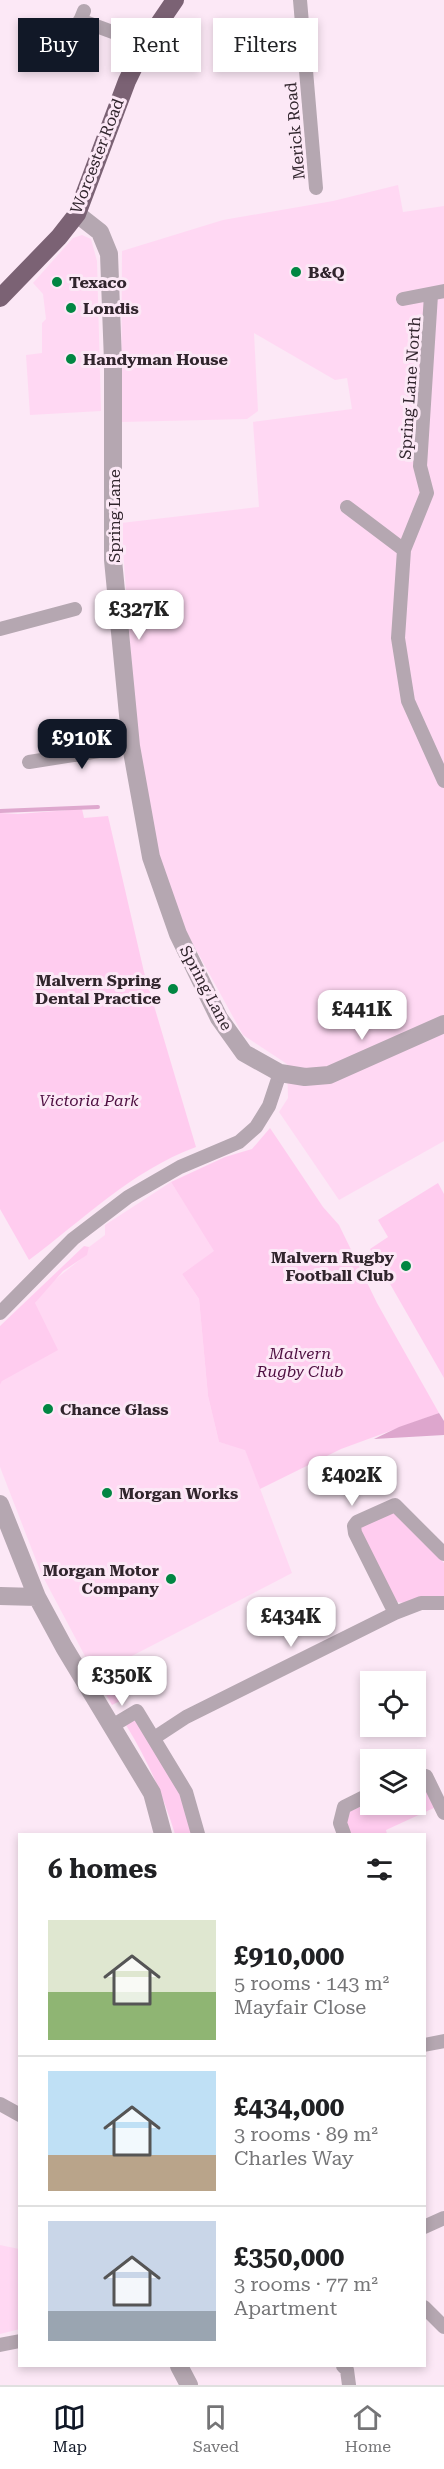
<!DOCTYPE html>
<meta charset="utf-8">
<style>
:root{--surface:#fff;--page:#f2f2f2;--text:#202124;--muted:#757577;--line:#e0e0e0;--accent:#111827}
body{margin:0;font-family:"Roboto Serif",serif;background:var(--page);color:var(--text);height:100vh;display:flex;flex-direction:column;font-size:22px;white-space:nowrap}
*{box-sizing:border-box;margin:0}
p{font-size:20px;color:var(--muted)}
.icon{flex:none;width:33px;height:33px;fill:none;stroke:currentColor;stroke-width:2;stroke-linecap:round;stroke-linejoin:round}
.map{position:relative;flex:1;overflow:hidden}
.panel{position:absolute;left:18px;top:1833px;width:408px;height:534px;display:flex;flex-direction:column;background:var(--surface);border-radius:0px;box-shadow:0 3px 9px #0003}
.panel>*{flex:none}
.guide{position:absolute;left:18px;top:18px;width:408px;height:54px;display:flex;gap:12px}
.buttons{position:absolute;left:360px;top:1671px;display:grid;gap:12px}
.buttons a{display:grid;place-items:center;width:66px;height:66px;border-radius:0px;background:var(--surface);box-shadow:0 3px 9px #0003;font-size:30px}
.price{position:absolute;translate:-50% -51px;padding:0 14px;border-radius:12px;background:#fff;color:#222;font-size:20px;line-height:39px;filter:drop-shadow(0 2px 3px #0008)}
.price::after{content:'';position:absolute;left:50%;top:36px;width:18px;height:14px;margin-left:-9px;background:inherit;clip-path:polygon(0 0,100% 0,50% 100%)}
.price.selected{background:var(--accent);color:#fff}
ul{padding:0;list-style:none}
li{display:flex;align-items:center;gap:18px;height:150px;padding:0 30px}
li+li{border-top:2px solid var(--line)}
li span{display:grid;place-items:center;flex:none;width:168px;height:120px;border-radius:0px;color:#555}
li>.icon{margin-inline-start:auto}
span .icon{width:72px;height:72px;fill:#fffc;stroke-width:1}
li b{font-size:26px}
h2{display:flex;justify-content:space-between;align-items:center;height:72px;padding:0 30px;font-size:26px}
.chip{padding:0 21px;border-radius:0px;background:var(--surface);box-shadow:0 3px 9px #0003;font-size:21px;line-height:54px}
.chip.selected{background:var(--accent);color:#fff}
.menu{display:flex;justify-content:space-around;align-items:center;height:84px;border-top:2px solid var(--line);background:var(--surface);font-size:16px;color:var(--muted)}
.menu a{display:grid;justify-items:center;gap:3px}
.menu .selected{color:var(--accent)}
.map>svg:first-child{display:block}
</style>
<div class="map">
<svg width="444" height="2385" viewBox="0 0 444 2385">
<rect width="100%" height="100%" fill="#fce8f6"/>
<!-- built -->
<path fill="#ffd8f3" d="M398,185L403,212L444,206V1141L339,1200L279,1112L288,1098L287,1064L243,1035L187,933L152,838L137,737L121,523L259,507L253,422L352,409L347,378L335,380L254,333L258,411L247,419L121,422L122,251L223,220L333,201Z
M82,235L91,239L97,261L101,411L30,415L26,355L42,353V323L46,319L43,294L33,283L73,238Z
M171,1182L215,1251L182,1274L199,1299L208,1396L219,1442L245,1449L292,1573L95,1675L41,1573L0,1467V1385L35,1303L47,1286L86,1255L89,1247L105,1235V1225Z
M0,2245L19,2249L20,2329L0,2334Z"/>
<!-- green -->
<path fill="#ffccef" d="M82,809L84,818L108,816L144,972L196,1147C131,1171 83,1220 29,1260L0,1209V813L18,814Z
M270,1128L323,1207L339,1225L377,1303L439,1413L341,1449L260,1489L245,1450L219,1442L208,1396L199,1299L182,1274L214,1251L171,1182L225,1157L252,1149Z
M438,1183L444,1194V1378L370,1249L388,1237L378,1220Z
M84,1246L89,1247L87,1255L63,1271L35,1303L58,1350L2,1381L0,1385V1326Z
M397,1511L444,1563V1597L404,1603L397,1602L359,1530L362,1526Z
M109,1669L124,1699L112,1705L95,1675Z
M129,1720L138,1721L179,1787L192,1834H175C163,1795 148,1761 126,1725Z
M416,1780L423,1782L436,1807L386,1830L387,1834H348L344,1813L370,1801V1804H416Z"/>
<!-- forest -->
<path fill="#dda6cd" d="M439,1413L444,1421V1435L374,1439L399,1427Z"/>
<g fill="none" stroke-linecap="round" stroke-linejoin="round">
<!-- stream -->
<path stroke="#dea8ce" stroke-width="4" d="M0,811L98,807"/>
<!-- minor -->
<path stroke="#b5a7b1" stroke-width="14" d="M300,0L316,188
M80,20L145,44
M76,31L84,11
M431,295L420,466L427,493L404,550L398,638L408,701L444,781
M403,299L444,291
M347,507L404,550
M0,629L75,609
M72,733L77,755
M29,762L131,746
M0,1313L73,1239L128,1197L180,1167L239,1142L256,1127L269,1106L280,1073
M395,1613L355,1533L354,1526L357,1522L395,1505L444,1554
M112,1726L137,1711L186,1792L198,1834
M154,1738L186,1717L395,1613L421,1603H444
M416,1774L426,1776L444,1813
M344,1834L340,1823L344,1807L370,1794
M424,2045L444,2041
M0,2104L20,2115
M424,2227L444,2218
M424,2307L444,2327
M0,2345L20,2341
M343,2366L347,2370L349,2385"/>
<!-- tertiary -->
<path stroke="#b5a7b1" stroke-width="18" d="M77,214L100,232L109,254L113,362V560L131,746L151,857L178,934L219,1018L244,1053L280,1073L305,1077L329,1075L444,1024
M0,1504L37,1597L64,1647L152,1793L163,1834
M0,1596L37,1597
M179,2366L189,2385"/>
<!-- trunk -->
<path stroke="#7b6274" stroke-width="18" d="M0,298L59,237L77,214L127,81L145,44L175,0"/>
</g>
<!-- markers -->
<g fill="#018642" stroke="#fce8f6" stroke-width="2">
<circle cx="296" cy="272" r="6"/>
<circle cx="57" cy="282" r="6"/>
<circle cx="71" cy="308" r="6"/>
<circle cx="71" cy="359" r="6"/>
<circle cx="173" cy="989" r="6"/>
<circle cx="406" cy="1266" r="6"/>
<circle cx="48" cy="1409" r="6"/>
<circle cx="107" cy="1493" r="6"/>
<circle cx="171" cy="1579" r="6"/>
</g>
<g text-anchor="middle" dominant-baseline="central" stroke-width="6" stroke-linejoin="round" paint-order="stroke">
<!-- street labels -->
<g font-size="16" fill="#31252d" stroke="#fce8f6">
<text transform="translate(295 131) rotate(-95)">Merick Road</text>
<text transform="translate(97 156) rotate(-69)">Worcester Road</text>
<text transform="translate(410 388) rotate(-86)">Spring Lane North</text>
<text transform="translate(114 516) rotate(-90)">Spring Lane</text>
<text transform="translate(206 988) rotate(62)">Spring Lane</text>
</g>
<!-- poi labels -->
<g font-size="16" font-weight="bold" fill="#31252d" stroke="#fce8f6" text-anchor="start">
<text x="308" y="272">B&amp;Q</text>
<text x="69" y="282">Texaco</text>
<text x="83" y="308">Londis</text>
<text x="83" y="359">Handyman House</text>
<text x="161" y="980" text-anchor="end">Malvern Spring<tspan x="161" dy="18">Dental Practice</tspan></text>
<text x="394" y="1257" text-anchor="end">Malvern Rugby<tspan x="394" dy="18">Football Club</tspan></text>
<text x="60" y="1409">Chance Glass</text>
<text x="119" y="1493">Morgan Works</text>
<text x="159" y="1570" text-anchor="end">Morgan Motor<tspan x="159" dy="18">Company</tspan></text>
</g>
<!-- park labels -->
<g font-size="16" font-style="italic" fill="#4e0f41" stroke="#fce8f6">
<text x="89" y="1100">Victoria Park</text>
<text x="300" y="1353">Malvern<tspan x="300" dy="18">Rugby Club</tspan></text>
</g>
</g>
</svg>
<div class="buttons">
<a><svg class="icon" aria-label="locate" viewBox="0 0 24 24"><circle cx="12" cy="12" r="6"/><path d="M12 2v4M12 18v4M2 12h4M18 12h4"/></svg></a>
<a><svg class="icon" aria-label="layers" viewBox="0 0 24 24"><path d="M12 4l9 5-9 5-9-5zM3 14l9 5 9-5"/></svg></a>
</div>
<b class="price" style="left:139px;top:641px">£327K</b>
<b class="price selected" style="left:82px;top:770px">£910K</b>
<b class="price" style="left:362px;top:1041px">£441K</b>
<b class="price" style="left:352px;top:1507px">£402K</b>
<b class="price" style="left:291px;top:1648px">£434K</b>
<b class="price" style="left:122px;top:1707px">£350K</b>
<div class="guide">
<a class="chip selected">Buy</a>
<a class="chip">Rent</a>
<a class="chip">Filters</a>
</div>
<section class="panel">
<h2>6 homes<svg class="icon" aria-label="filters" viewBox="0 0 24 24"><path d="M4 7h16M4 17h16"/><circle cx="9" cy="7" r="2"/><circle cx="15" cy="17" r="2"/></svg></h2>
<ul>
<li><span style="background:linear-gradient(#dfe7d0 60%,#8fb573 0)"><svg class="icon" aria-label="home" viewBox="0 0 24 24"><path d="M3 11l9-7 9 7M6 9v11h12V9"/></svg></span><div><b>£910,000</b><p>5 rooms · 143 m²</p><p>Mayfair Close</p></div></li>
<li><span style="background:linear-gradient(#bfe0f5 70%,#b9a48a 0)"><svg class="icon" aria-label="home" viewBox="0 0 24 24"><path d="M3 11l9-7 9 7M6 9v11h12V9"/></svg></span><div><b>£434,000</b><p>3 rooms · 89 m²</p><p>Charles Way</p></div></li>
<li><span style="background:linear-gradient(#c9d6e8 75%,#9aa5b1 0)"><svg class="icon" aria-label="home" viewBox="0 0 24 24"><path d="M3 11l9-7 9 7M6 9v11h12V9"/></svg></span><div><b>£350,000</b><p>3 rooms · 77 m²</p><p>Apartment</p></div></li>
</ul>
</section>
</div>
<nav class="menu">
<a class="selected"><svg class="icon" aria-label="map" viewBox="0 0 24 24"><path d="M3 6l6-2 6 2 6-2v14l-6 2-6-2-6 2zM9 4v14M15 6v14"/></svg>Map</a>
<a><svg class="icon" aria-label="saved" viewBox="0 0 24 24"><path d="M7 4h10v16l-5-4-5 4z"/></svg>Saved</a>
<a><svg class="icon" aria-label="home" viewBox="0 0 24 24"><path d="M3 11l9-7 9 7M6 9v11h12V9"/></svg>Home</a>
</nav>
